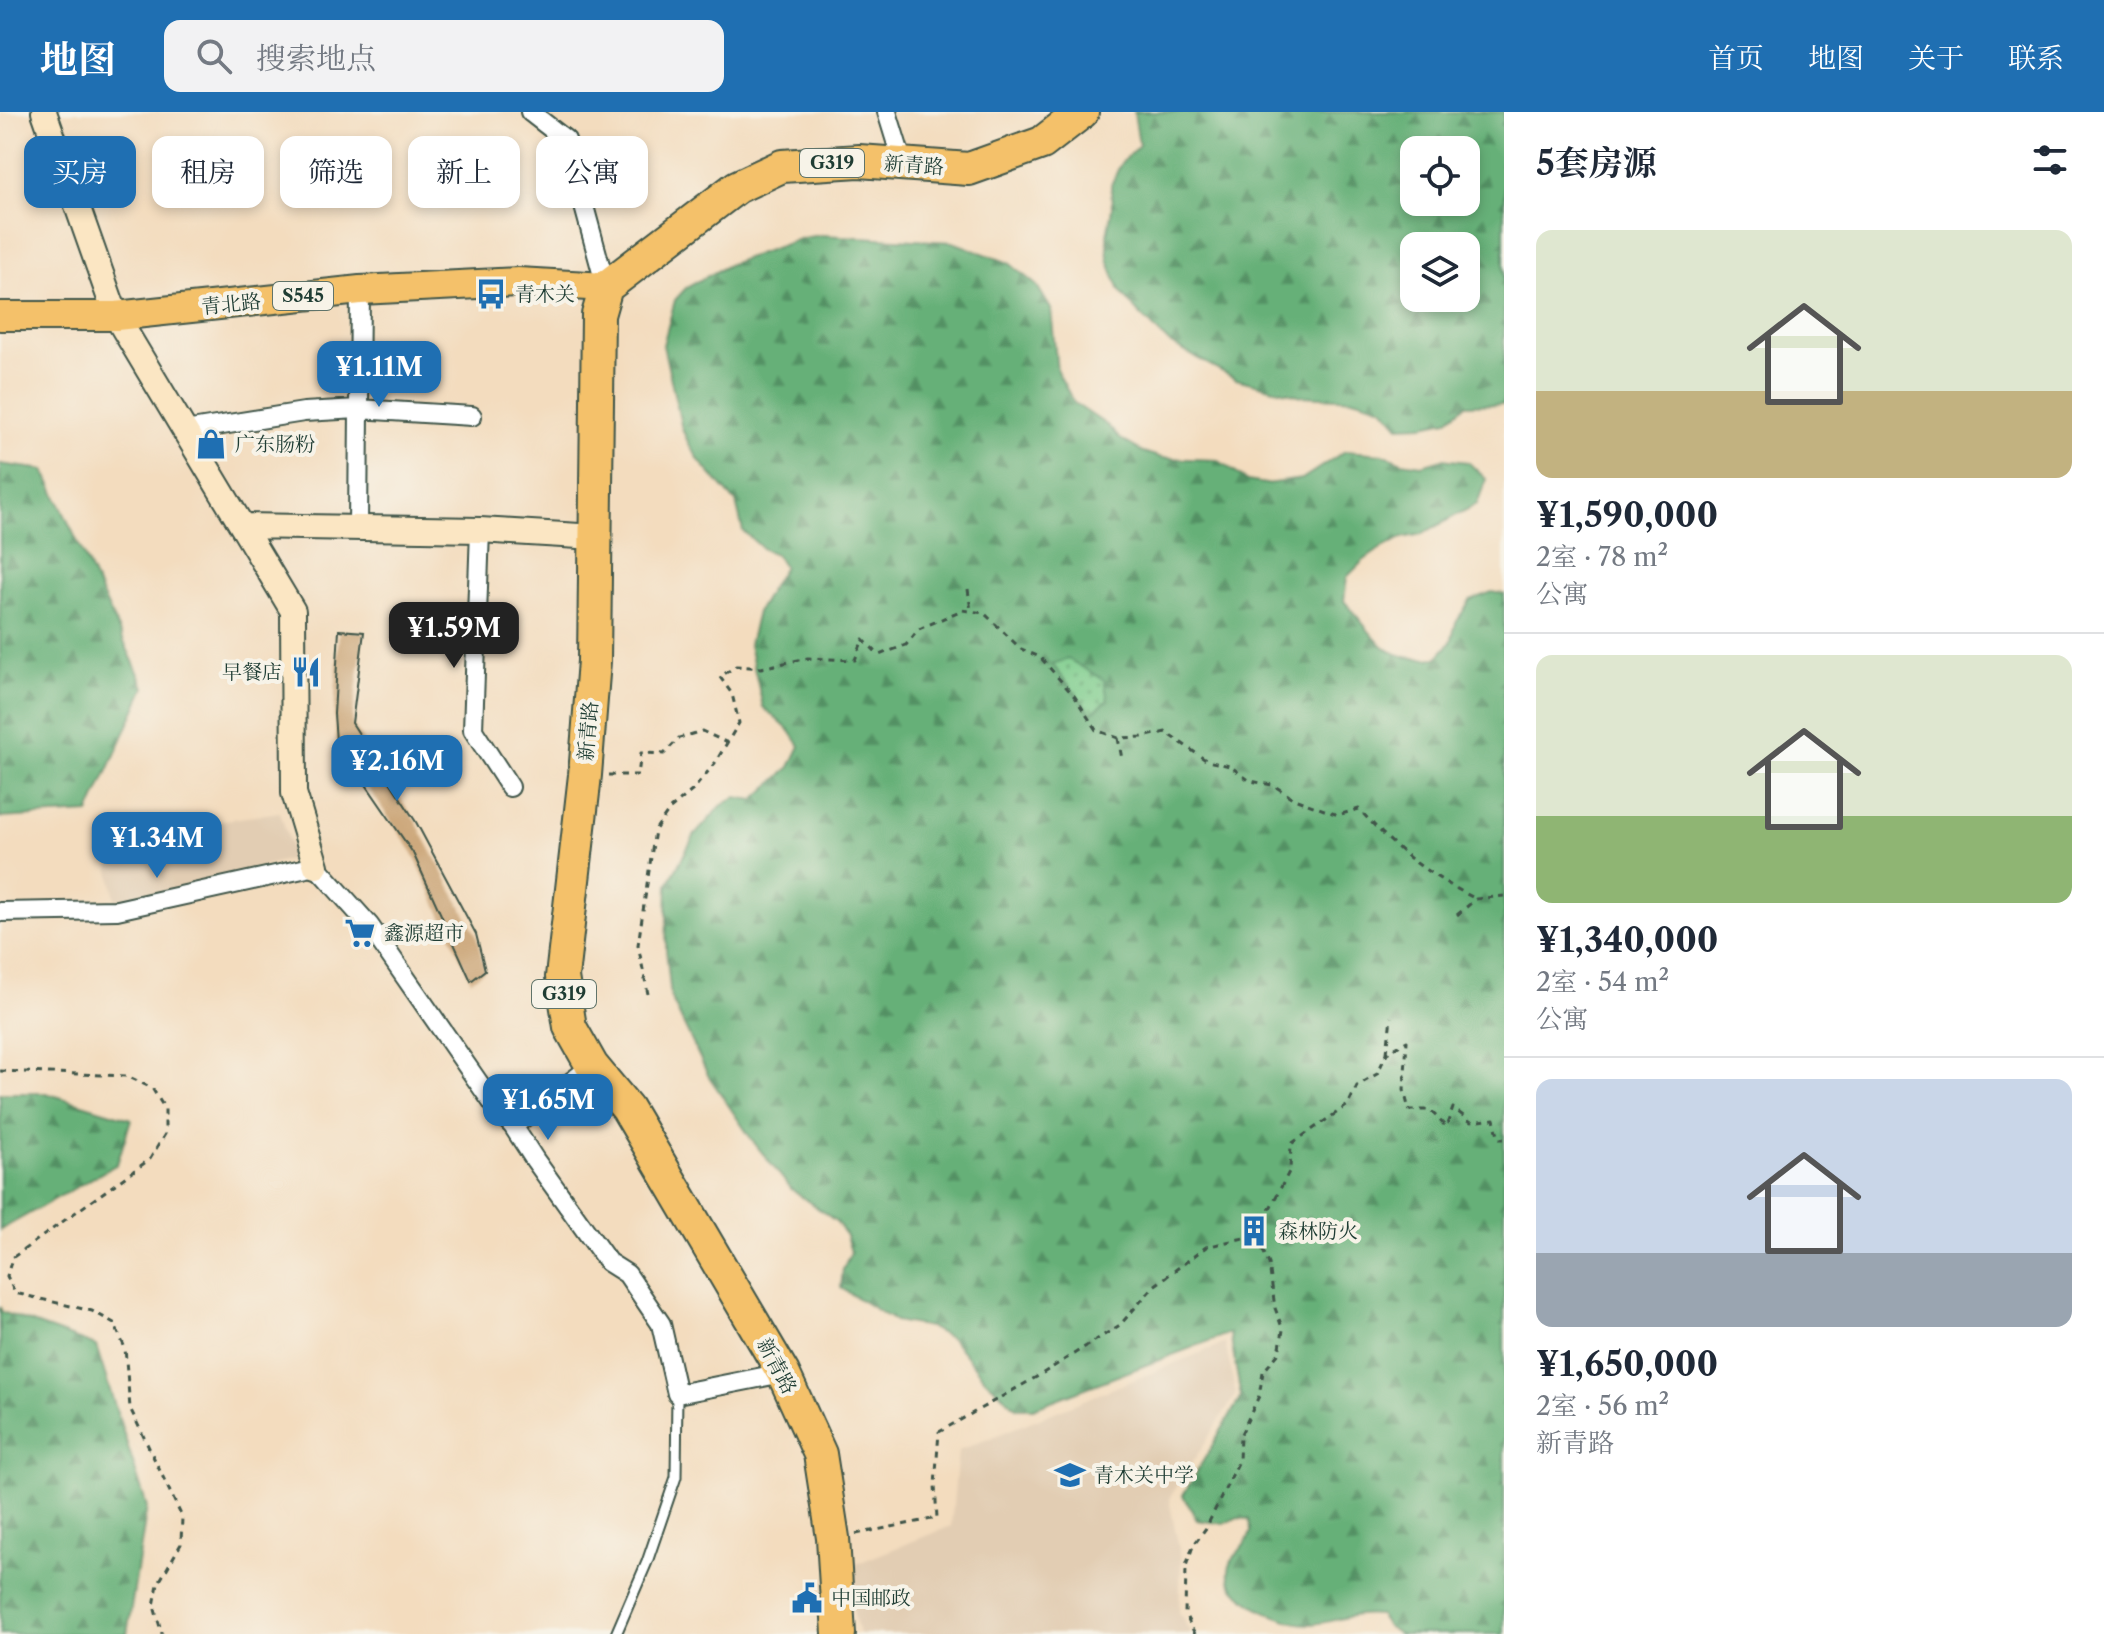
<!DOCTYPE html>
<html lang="zh">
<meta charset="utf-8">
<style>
:root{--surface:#fff;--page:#f2f2f3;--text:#1f2937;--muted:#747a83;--line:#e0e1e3;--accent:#1f6fb2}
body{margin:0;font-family:"Libre Caslon Text","Noto Serif SC",serif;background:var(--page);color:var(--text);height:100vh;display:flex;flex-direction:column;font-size:30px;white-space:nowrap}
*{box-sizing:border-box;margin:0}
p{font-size:26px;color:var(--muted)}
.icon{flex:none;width:44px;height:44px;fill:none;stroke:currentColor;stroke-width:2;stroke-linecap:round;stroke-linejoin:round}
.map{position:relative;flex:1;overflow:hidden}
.sheet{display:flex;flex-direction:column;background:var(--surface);width:600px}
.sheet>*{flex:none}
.guide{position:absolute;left:24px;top:24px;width:760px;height:72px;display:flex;gap:16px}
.fabs{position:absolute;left:1400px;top:24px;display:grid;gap:16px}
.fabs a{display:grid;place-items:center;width:80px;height:80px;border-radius:16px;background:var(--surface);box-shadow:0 4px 12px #0003;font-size:40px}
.price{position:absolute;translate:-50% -68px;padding:0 18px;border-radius:16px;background:var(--accent);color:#fff;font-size:26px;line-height:52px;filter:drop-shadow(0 2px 4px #0008)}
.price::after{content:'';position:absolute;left:50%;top:48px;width:24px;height:18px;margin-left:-12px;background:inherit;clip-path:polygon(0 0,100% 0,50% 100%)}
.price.selected{background:#222;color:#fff}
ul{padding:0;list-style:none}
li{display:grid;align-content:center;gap:16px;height:424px;padding:0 32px}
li+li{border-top:2px solid var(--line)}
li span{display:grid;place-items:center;height:248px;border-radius:16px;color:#555}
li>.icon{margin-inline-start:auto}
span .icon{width:144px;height:144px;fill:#fffc;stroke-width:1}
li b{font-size:34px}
h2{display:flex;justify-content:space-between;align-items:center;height:96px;padding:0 32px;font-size:34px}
.pill{padding:0 28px;border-radius:16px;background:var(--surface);box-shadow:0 4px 12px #0003;font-size:28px;line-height:72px}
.pill.selected{background:var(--accent);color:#fff}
header{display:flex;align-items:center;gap:48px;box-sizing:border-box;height:112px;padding:0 40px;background:var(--accent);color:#fff}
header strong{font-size:38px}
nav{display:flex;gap:44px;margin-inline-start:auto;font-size:28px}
.search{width:560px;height:72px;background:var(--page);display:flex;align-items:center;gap:20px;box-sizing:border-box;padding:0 28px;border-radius:16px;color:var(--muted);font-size:30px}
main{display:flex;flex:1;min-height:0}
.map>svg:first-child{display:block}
</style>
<header>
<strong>地图</strong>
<div class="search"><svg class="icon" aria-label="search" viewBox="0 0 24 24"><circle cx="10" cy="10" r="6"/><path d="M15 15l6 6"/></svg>搜索地点</div>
<nav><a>首页</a><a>地图</a><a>关于</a><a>联系</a></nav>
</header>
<main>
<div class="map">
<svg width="1504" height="1522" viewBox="0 0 1504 1522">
<defs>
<pattern id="forest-firs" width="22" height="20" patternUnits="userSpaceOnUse" patternTransform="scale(2)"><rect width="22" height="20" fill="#66b078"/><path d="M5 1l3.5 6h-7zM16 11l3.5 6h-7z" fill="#539063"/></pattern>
<pattern id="garden-dots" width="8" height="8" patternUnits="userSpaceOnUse" patternTransform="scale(2)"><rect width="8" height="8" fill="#7ecd8d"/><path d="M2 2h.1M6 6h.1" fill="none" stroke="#67a874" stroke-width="1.8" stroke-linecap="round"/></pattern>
</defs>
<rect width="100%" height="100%" fill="#f7f3e8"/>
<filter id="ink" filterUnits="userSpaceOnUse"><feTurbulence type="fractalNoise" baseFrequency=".0125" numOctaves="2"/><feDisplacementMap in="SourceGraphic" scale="16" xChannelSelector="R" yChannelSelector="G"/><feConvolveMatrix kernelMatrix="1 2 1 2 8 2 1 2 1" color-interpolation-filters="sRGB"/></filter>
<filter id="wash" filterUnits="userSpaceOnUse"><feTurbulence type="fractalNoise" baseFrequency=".006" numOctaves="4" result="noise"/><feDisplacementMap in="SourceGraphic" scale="32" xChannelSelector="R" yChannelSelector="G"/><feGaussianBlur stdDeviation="1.8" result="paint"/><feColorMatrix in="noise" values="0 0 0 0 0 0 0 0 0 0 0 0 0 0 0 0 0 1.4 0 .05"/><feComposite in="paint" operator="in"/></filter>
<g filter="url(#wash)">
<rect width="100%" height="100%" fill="#f3dcbe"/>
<!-- built -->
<path fill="#e2cdb3" d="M280,700L294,746L116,792L104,726Z
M1225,1231L1236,1282L1169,1387L1181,1446L1179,1500L1191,1522H859L843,1457L951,1414L958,1339Z"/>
<!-- forest -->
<path fill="url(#forest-firs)" stroke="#427656" stroke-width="2" fill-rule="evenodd" d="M1134,0H1504V292L1466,293L1447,308L1423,313L1399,314L1383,295L1357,287L1302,284L1236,267L1169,231L1137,199L1120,179L1108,147L1107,123L1112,97L1111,73L1121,51L1139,33ZM1466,38V90H1414V38ZM1466,134V186H1414V134Z
M821,123L953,130L1009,151L1037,174L1051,197L1057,259L1074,291L1108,314L1119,326L1143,340L1162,346L1218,348L1247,369L1266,372L1302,367L1345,339L1383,342L1402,350L1422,353L1442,347L1468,350L1486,367L1477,392L1422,422L1402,426L1383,435L1363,449L1347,465L1344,489C1377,525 1381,551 1437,546L1451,530L1456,511L1470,488L1492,480L1504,482V1522H1399L1387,1514L1379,1503C1350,1500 1338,1510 1312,1512C1288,1514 1233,1489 1229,1464C1226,1446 1248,1435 1251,1420C1251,1415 1250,1411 1249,1407L1236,1406L1224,1412L1197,1408L1183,1383L1241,1285L1230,1221L1033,1296H1017L985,1267L952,1227L929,1215L895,1209L841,1176L843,1157L851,1140L846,1124L837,1110L791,1077L752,1028L708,963L671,886L666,837L668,772L694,724L721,694L736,685L754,688L790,655L800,634L790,619L763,595L749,533L757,500L784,454L775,442L763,437L743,419L736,390L701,351L689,332L682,317L663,233L675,188L686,176L730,152L802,126Z
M0,352L44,358L145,575L89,701L0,706Z
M0,981H46L131,1007L117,1052L0,1118Z
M0,1195L2,1200L96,1234L147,1395L127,1522H0Z"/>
<!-- garden -->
<path fill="url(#garden-dots)" stroke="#4e8560" stroke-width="2" d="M1068,547L1104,568L1108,588L1091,601L1052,552Z"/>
<g id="blocks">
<!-- building -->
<path fill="#cda97d" d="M339,518L364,520L352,611L416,710L476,822L485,858L471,869L413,741L336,629L334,602Z"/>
</g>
</g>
<g filter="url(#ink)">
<use href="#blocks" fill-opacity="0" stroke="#3f5549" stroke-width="2"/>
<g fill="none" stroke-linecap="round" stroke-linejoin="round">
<!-- lane casing -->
<g stroke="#3f5549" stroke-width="13">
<path id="lane" d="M616,1522L647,1450L676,1365L677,1282"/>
</g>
<!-- street casing -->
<g stroke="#3f5549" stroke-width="22">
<path id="street" d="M530,0L566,28L606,175
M887,0L903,52
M185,319L304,300L358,297L472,304
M358,416L360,178
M480,418L473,618L510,675
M0,800L117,798L316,754L369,813L499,1000L513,1014L535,1048L608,1150L627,1162L661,1212L677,1282L783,1261
M513,1014L592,954"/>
</g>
<!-- secondary casing -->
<g stroke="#3f5549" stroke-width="28">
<path id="secondary" d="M44,0L116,204L293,499L294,681L316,754
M242,414L480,418L596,425"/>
</g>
<!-- primary casing -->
<g stroke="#3f5549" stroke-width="32">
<path id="primary" d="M0,204H116L360,178L518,170L606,175"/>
</g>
<!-- highway casing -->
<g stroke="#3f5549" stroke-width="36">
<path id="highway" d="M839,1522L833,1426L820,1342L783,1261L627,996L592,954L570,915L562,865L585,663L594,549L598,203L606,175L737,75L782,54L859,49L969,57L1042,31L1082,0"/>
</g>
<!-- path -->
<path stroke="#3f5549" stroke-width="3" stroke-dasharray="6 6" stroke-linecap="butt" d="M968,477L971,499
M1118,626L1122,647
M608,663H638L641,641L664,642L679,626L702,619L728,631
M1457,803L1476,787L1504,784
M648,882L638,833L655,718L670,697L693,678L715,651L739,611L732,582L720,565L736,554L761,556L808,546L855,548L863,527L879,543L906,533L919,517L962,498L984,501L1021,537L1040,545L1075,585L1096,618L1118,626L1142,625L1166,620L1207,649L1230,654L1250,669L1273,673L1294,687L1338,703L1359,697C1397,739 1425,761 1476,787
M1387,941L1391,905
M0,959L127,964L152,976L165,997V1022L150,1047L12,1146L7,1164L15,1181L92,1199L114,1211L125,1236L130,1296L182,1405L181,1432L158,1472L154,1494L162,1522
M856,1422L937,1406L935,1373L939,1320L1040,1263L1120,1213L1154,1174L1206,1135L1256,1123L1290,1058L1291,1032L1348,993L1357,974L1377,962L1387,941L1407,929L1404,978L1409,998H1430L1446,1015L1453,996L1471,1010L1494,1007L1499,1027H1504
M1195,1522L1185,1502L1186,1454L1193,1434L1206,1416L1239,1349L1240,1324L1259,1284L1263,1260L1279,1241L1283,1218L1275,1196L1269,1152L1256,1123"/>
<!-- lane -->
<use href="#lane" stroke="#fff" stroke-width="9"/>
<!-- street -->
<use href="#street" stroke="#fff" stroke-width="18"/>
<!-- secondary -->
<use href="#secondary" stroke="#fbe6c3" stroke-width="24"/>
<!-- primary -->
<use href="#primary" stroke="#f4c16a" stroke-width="28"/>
<!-- highway -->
<use href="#highway" stroke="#f4c16a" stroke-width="32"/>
</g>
</g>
<!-- icons -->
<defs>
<g id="bus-bare" transform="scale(2.4)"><path d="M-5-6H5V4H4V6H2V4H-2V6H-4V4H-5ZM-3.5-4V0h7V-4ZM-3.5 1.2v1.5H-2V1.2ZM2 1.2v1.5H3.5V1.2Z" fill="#1f6fb2" stroke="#f7f3e8" stroke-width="2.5" paint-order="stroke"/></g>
<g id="shop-bare" transform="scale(2.4)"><path d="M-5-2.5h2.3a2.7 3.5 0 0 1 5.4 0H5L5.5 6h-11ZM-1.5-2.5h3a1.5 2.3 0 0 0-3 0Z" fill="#1f6fb2" stroke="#f7f3e8" stroke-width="2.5" paint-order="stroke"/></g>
<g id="restaurant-bare" transform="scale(2.4)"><path d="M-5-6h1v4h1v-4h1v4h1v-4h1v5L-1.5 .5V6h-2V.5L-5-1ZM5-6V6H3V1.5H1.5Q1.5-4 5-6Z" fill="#1f6fb2" stroke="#f7f3e8" stroke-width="2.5" paint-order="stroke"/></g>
<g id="supermarket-bare" transform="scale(2.4)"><path d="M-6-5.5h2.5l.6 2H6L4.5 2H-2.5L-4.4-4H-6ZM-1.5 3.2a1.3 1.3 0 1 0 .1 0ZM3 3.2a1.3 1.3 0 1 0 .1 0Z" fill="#1f6fb2" stroke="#f7f3e8" stroke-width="2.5" paint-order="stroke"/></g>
<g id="building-bare" transform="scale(2.4)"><path d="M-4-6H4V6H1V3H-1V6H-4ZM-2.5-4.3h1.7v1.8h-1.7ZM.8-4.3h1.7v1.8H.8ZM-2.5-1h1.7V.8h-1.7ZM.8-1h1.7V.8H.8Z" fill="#1f6fb2" stroke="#f7f3e8" stroke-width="2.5" paint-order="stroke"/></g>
<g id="school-bare" transform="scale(2.4)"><path d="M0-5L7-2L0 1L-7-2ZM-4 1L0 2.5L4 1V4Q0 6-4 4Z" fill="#1f6fb2" stroke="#f7f3e8" stroke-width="2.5" paint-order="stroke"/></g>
<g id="civic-bare" transform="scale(2.4)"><path d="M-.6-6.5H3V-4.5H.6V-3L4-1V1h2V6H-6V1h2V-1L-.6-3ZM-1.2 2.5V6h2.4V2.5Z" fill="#1f6fb2" stroke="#f7f3e8" stroke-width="2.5" paint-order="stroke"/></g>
</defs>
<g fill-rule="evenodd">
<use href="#bus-bare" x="491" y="182"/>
<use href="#shop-bare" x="211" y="332"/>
<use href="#restaurant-bare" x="306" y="560"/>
<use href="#supermarket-bare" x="360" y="821"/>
<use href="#building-bare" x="1254" y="1119"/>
<use href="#school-bare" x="1070" y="1363"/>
<use href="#civic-bare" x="807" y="1486"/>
</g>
<g text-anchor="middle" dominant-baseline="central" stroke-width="8" stroke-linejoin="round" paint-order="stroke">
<!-- shield labels -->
<g fill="#f7f3e8" stroke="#60746a" stroke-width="2">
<rect x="800" y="37" width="64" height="28" rx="6"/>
<rect x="273" y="170" width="60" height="28" rx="6"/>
<rect x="532" y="868" width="64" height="28" rx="6"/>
</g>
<g font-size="18" font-weight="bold" fill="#1f3d34">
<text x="832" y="51">G319</text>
<text x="303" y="184">S545</text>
<text x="564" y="882">G319</text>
</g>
<!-- street labels -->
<g font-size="20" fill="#1f3d34" stroke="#f7f3e8">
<text transform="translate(914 53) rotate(4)">新青路</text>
<text transform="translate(231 192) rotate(-6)">青北路</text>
<text transform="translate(588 619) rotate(-85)">新青路</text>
<text transform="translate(777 1254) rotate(62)">新青路</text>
</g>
<!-- poi labels -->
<g font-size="20" fill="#1f3d34" stroke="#f7f3e8" text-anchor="start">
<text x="515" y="182">青木关</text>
<text x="235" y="332">广东肠粉</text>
<text x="282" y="560" text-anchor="end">早餐店</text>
<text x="384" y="821">鑫源超市</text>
<text x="1278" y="1119">森林防火</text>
<text x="1094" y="1363">青木关中学</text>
<text x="831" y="1486">中国邮政</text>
</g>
</g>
</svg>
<div class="fabs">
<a><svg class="icon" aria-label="locate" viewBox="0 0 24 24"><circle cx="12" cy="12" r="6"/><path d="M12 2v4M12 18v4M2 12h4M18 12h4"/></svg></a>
<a><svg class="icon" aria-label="layers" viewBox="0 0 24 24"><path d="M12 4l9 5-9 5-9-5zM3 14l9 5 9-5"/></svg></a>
</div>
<b class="price" style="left:379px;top:297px">¥1.11M</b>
<b class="price selected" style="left:454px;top:558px">¥1.59M</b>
<b class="price" style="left:397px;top:691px">¥2.16M</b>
<b class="price" style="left:157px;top:768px">¥1.34M</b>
<b class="price" style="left:548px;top:1030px">¥1.65M</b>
<div class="guide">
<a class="pill selected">买房</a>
<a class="pill">租房</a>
<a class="pill">筛选</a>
<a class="pill">新上</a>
<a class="pill">公寓</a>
</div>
</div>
<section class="sheet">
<h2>5套房源<svg class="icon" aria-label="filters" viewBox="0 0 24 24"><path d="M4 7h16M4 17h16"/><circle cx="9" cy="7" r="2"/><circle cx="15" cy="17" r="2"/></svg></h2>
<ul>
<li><span style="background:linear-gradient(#dfe7d0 65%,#c2b280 0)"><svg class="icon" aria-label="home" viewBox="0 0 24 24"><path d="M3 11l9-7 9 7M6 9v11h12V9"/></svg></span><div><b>¥1,590,000</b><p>2室 · 78 m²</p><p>公寓</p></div></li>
<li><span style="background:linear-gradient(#dfe7d0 65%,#8fb573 0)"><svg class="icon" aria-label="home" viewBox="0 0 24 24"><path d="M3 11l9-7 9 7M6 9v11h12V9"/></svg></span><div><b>¥1,340,000</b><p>2室 · 54 m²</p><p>公寓</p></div></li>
<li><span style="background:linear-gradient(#c9d6e8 70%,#9aa5b1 0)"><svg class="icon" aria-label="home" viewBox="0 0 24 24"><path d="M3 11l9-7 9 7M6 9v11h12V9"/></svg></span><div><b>¥1,650,000</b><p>2室 · 56 m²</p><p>新青路</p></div></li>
</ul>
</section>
</main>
